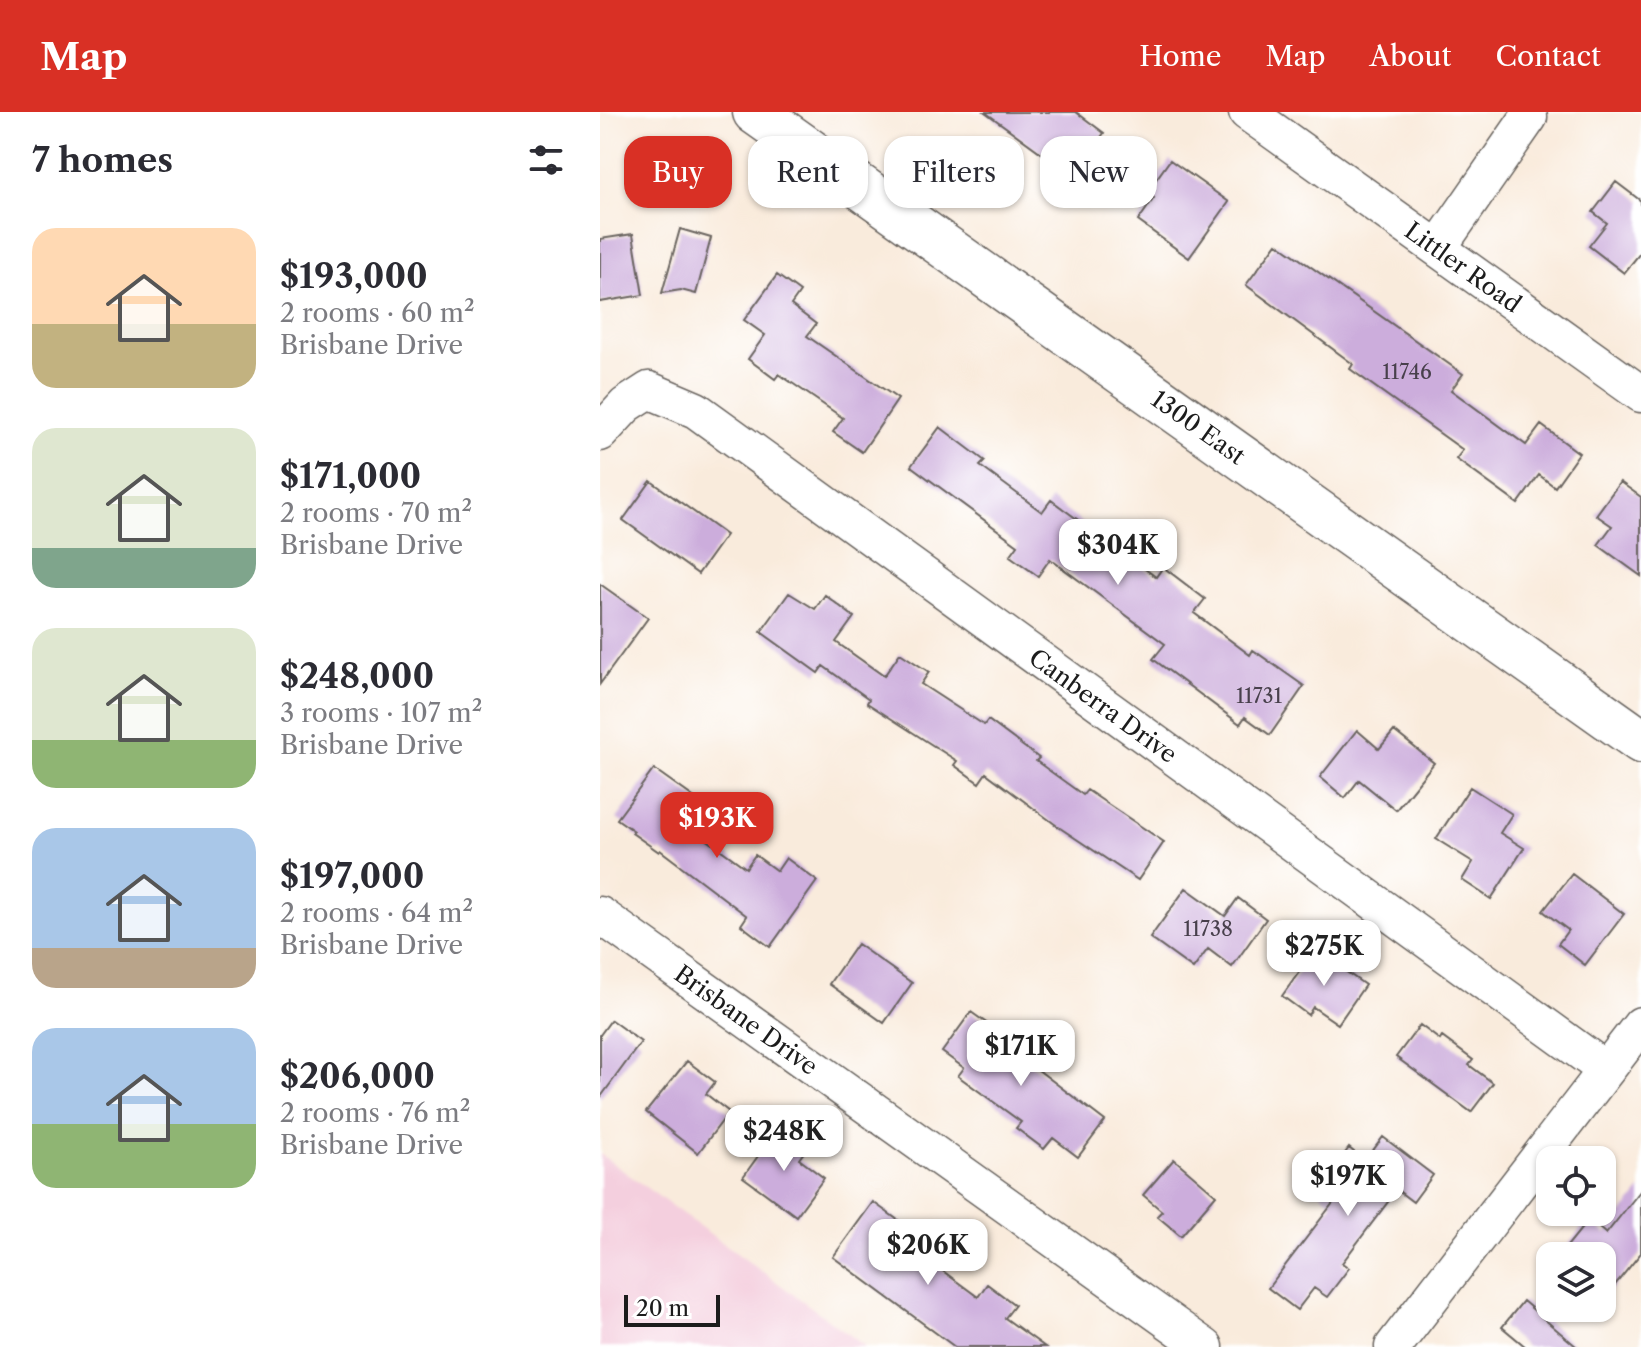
<!DOCTYPE html>
<meta charset="utf-8">
<style>
:root{--surface:#fff;--page:#f7f7f7;--text:#2b2b33;--muted:#7c7c81;--accent:#d93025}
body{margin:0;font-family:"Libre Caslon Text",serif;background:var(--page);color:var(--text);height:100vh;display:flex;flex-direction:column;font-size:30px;white-space:nowrap}
*{box-sizing:border-box;margin:0}
p{font-size:26px;color:var(--muted)}
.icon{flex:none;width:44px;height:44px;fill:none;stroke:currentColor;stroke-width:2;stroke-linecap:round;stroke-linejoin:round}
.map{position:relative;flex:1;overflow:hidden}
.sheet{display:flex;flex-direction:column;background:var(--surface);width:600px}
.sheet>*{flex:none}
.hud{position:absolute;left:24px;top:24px;width:760px;height:72px;display:flex;gap:16px}
.fabs{position:absolute;left:936px;top:1034px;display:grid;gap:16px}
.fabs a{display:grid;place-items:center;width:80px;height:80px;border-radius:16px;background:var(--surface);box-shadow:0 2px 6px #0004;font-size:40px}
.scale{position:absolute;left:24px;bottom:20px;width:96px;box-sizing:border-box;padding-left:8px;border:4px solid #1c1c1c;border-top:0;font-size:22px;line-height:28px;white-space:nowrap;color:#1c1c1c;-webkit-text-stroke:6px #fff;paint-order:stroke}
.price{position:absolute;translate:-50% -68px;padding:0 18px;border-radius:16px;background:#fff;color:#222;font-size:26px;line-height:52px;filter:drop-shadow(0 2px 4px #0008)}
.price::after{content:'';position:absolute;left:50%;top:48px;width:24px;height:18px;margin-left:-12px;background:inherit;clip-path:polygon(0 0,100% 0,50% 100%)}
.price.on{background:var(--accent);color:#fff}
ul{padding:0;list-style:none}
li{display:flex;align-items:center;gap:24px;height:200px;padding:0 32px}
li span{display:grid;place-items:center;flex:none;width:224px;height:160px;border-radius:24px;color:#555}
li>.icon{margin-inline-start:auto}
span .icon{width:96px;height:96px;fill:#fffc;stroke-width:1}
li b{font-size:34px}
h2{display:flex;justify-content:space-between;align-items:center;height:96px;padding:0 32px;font-size:34px}
.chip{padding:0 28px;border-radius:24px;background:var(--surface);box-shadow:0 2px 6px #0004;font-size:28px;line-height:72px}
.chip.on{background:var(--accent);color:#fff}
header{display:flex;align-items:center;gap:48px;box-sizing:border-box;height:112px;padding:0 40px;background:var(--accent);color:#fff}
header strong{font-size:38px}
nav{display:flex;gap:44px;margin-inline-start:auto;font-size:28px}
main{display:flex;flex:1;min-height:0}
.map>svg:first-child{display:block}
</style>
<header>
<strong>Map</strong>
<nav><a>Home</a><a>Map</a><a>About</a><a>Contact</a></nav>
</header>
<main>
<section class="sheet">
<h2>7 homes<svg class="icon" aria-label="filters" viewBox="0 0 24 24"><path d="M4 7h16M4 17h16"/><circle cx="9" cy="7" r="2"/><circle cx="15" cy="17" r="2"/></svg></h2>
<ul>
<li><span style="background:linear-gradient(#ffd9b3 60%,#c2b280 0)"><svg class="icon" aria-label="home" viewBox="0 0 24 24"><path d="M3 11l9-7 9 7M6 9v11h12V9"/></svg></span><div><b>$193,000</b><p>2 rooms · 60 m²</p><p>Brisbane Drive</p></div></li>
<li><span style="background:linear-gradient(#dfe7d0 75%,#7fa58c 0)"><svg class="icon" aria-label="home" viewBox="0 0 24 24"><path d="M3 11l9-7 9 7M6 9v11h12V9"/></svg></span><div><b>$171,000</b><p>2 rooms · 70 m²</p><p>Brisbane Drive</p></div></li>
<li><span style="background:linear-gradient(#dfe7d0 70%,#8fb573 0)"><svg class="icon" aria-label="home" viewBox="0 0 24 24"><path d="M3 11l9-7 9 7M6 9v11h12V9"/></svg></span><div><b>$248,000</b><p>3 rooms · 107 m²</p><p>Brisbane Drive</p></div></li>
<li><span style="background:linear-gradient(#a9c7e8 75%,#b9a48a 0)"><svg class="icon" aria-label="home" viewBox="0 0 24 24"><path d="M3 11l9-7 9 7M6 9v11h12V9"/></svg></span><div><b>$197,000</b><p>2 rooms · 64 m²</p><p>Brisbane Drive</p></div></li>
<li><span style="background:linear-gradient(#a9c7e8 60%,#8fb573 0)"><svg class="icon" aria-label="home" viewBox="0 0 24 24"><path d="M3 11l9-7 9 7M6 9v11h12V9"/></svg></span><div><b>$206,000</b><p>2 rooms · 76 m²</p><p>Brisbane Drive</p></div></li>
</ul>
</section>
<div class="map">
<svg width="1041" height="1235" viewBox="0 0 1041 1235">
<rect width="100%" height="100%" fill="#fff"/>
<filter id="ink" filterUnits="userSpaceOnUse"><feTurbulence type="fractalNoise" baseFrequency=".0125" numOctaves="2"/><feDisplacementMap in="SourceGraphic" scale="16" xChannelSelector="R" yChannelSelector="G"/><feConvolveMatrix kernelMatrix="1 2 1 2 8 2 1 2 1" color-interpolation-filters="sRGB"/></filter>
<filter id="wash" filterUnits="userSpaceOnUse"><feTurbulence type="fractalNoise" baseFrequency=".006" numOctaves="4" result="noise"/><feDisplacementMap in="SourceGraphic" scale="32" xChannelSelector="R" yChannelSelector="G"/><feGaussianBlur stdDeviation="1.8" result="paint"/><feColorMatrix in="noise" values="0 0 0 0 0 0 0 0 0 0 0 0 0 0 0 0 0 1.4 0 .05"/><feComposite in="paint" operator="in"/></filter>
<g filter="url(#wash)">
<rect width="100%" height="100%" fill="#f9ebdc"/>
<!-- built -->
<path fill="#f4cfde" d="M0,1042L266,1235H0Z"/>
<g id="blocks">
<!-- building -->
<path fill="#ccaddc" d="M385,0H476L504,21L473,64Z
M570,48L629,90L589,146L538,109L554,86L547,80Z
M1016,70L1041,89V140L1024,161L989,134L1007,111L993,100Z
M80,117L111,126L96,182L81,178L62,181Z
M33,122L43,183L0,190V127Z
M677,131L863,262L851,278L926,333L941,313L979,341L955,375L939,363L918,392L856,347L863,338L750,257L753,252L646,173Z
M177,163L200,180L191,193L216,212L207,224L298,287L262,340L233,320L243,306L179,262L175,267L148,247L165,223L144,208Z
M340,315L385,349L380,354L442,400L451,388L556,465L563,455L605,487L594,501L650,543L653,538L704,574L670,623L645,605L640,612L553,547L565,532L450,447L438,464L410,444L418,433L311,354Z
M51,369L126,423L98,462L23,408Z
M1020,370L1041,385V464L998,433L1012,414L996,403Z
M0,472L48,506L0,572Z
M189,481L215,497L225,483L254,505L236,530L284,564L300,541L329,560L321,572L384,613L388,608L439,646L436,649L483,683L487,678L564,730L538,768L460,716L386,661L379,671L354,653L357,649L267,591L269,587L223,554L218,561L161,520Z
M757,618L779,637L794,619L834,651L796,698L759,668L745,686L720,665Z
M54,657L96,687L80,708L146,756L155,743L177,759L186,746L217,769L170,835L141,813L147,804L60,738L59,740L32,721L34,719L17,707Z
M870,675L912,702L900,721L924,736L891,787L862,768L873,750L836,727Z
M972,762L1024,802L985,853L958,832L968,818L943,799Z
M586,776L625,804L638,786L666,807L632,855L608,837L593,857L550,826Z
M257,832L312,871L284,911L229,872Z
M715,838L765,873L738,912L713,895L708,903L682,884Z
M371,900L420,935L416,941L505,1009L478,1045L453,1026L444,1037L416,1016L421,1010L358,964L364,956L342,940Z
M11,908L41,930L0,986V923Z
M820,913L840,928L842,925L873,948L869,953L893,971L871,1000L796,945Z
M87,949L115,970L106,982L129,1000L98,1041L46,1000Z
M179,1015L207,1036L199,1047L224,1066L196,1104L143,1065Z
M783,1025L833,1063L813,1090L797,1078L742,1151L749,1156L727,1185L714,1176L697,1198L668,1176L733,1091L717,1078L749,1036L765,1049Z
M574,1047L616,1083L581,1124L557,1104L562,1099L543,1083Z
M1041,1078V1141L1002,1189V1144H959L989,1107L1006,1122Z
M273,1090L302,1111L294,1123L378,1185L387,1172L415,1193L405,1206L445,1235H355L233,1145Z
M923,1189L977,1235H926L902,1215Z"/>
</g>
</g>
<g filter="url(#ink)">
<use href="#blocks" fill-opacity="0" stroke="#69645f" stroke-width="2"/>
<g fill="none" stroke-linecap="round" stroke-linejoin="round">
<!-- street casing -->
<g stroke="#69645f" stroke-width="39">
<g id="street">
<path id="s1" d="M647,0L1041,282"/>
<path d="M838,136L929,5"/>
<path id="s2" d="M0,321L26,293L49,278L96,298L1006,958"/>
<path id="s3" d="M0,803L605,1235"/>
<path d="M793,1235L1041,913"/>
</g>
</g>
<!-- primary casing -->
<g stroke="#69645f" stroke-width="47">
<g id="primary">
<path id="s4" d="M155,0L1041,629"/>
</g>
</g>
<!-- street -->
<use href="#street" stroke="#fff" stroke-width="36"/>
<!-- primary -->
<use href="#primary" stroke="#fff" stroke-width="44"/>
</g>
</g>
<g text-anchor="middle" dominant-baseline="central" stroke-width="6" stroke-linejoin="round" paint-order="stroke">
<!-- number labels -->
<g font-size="20" fill="#48404c">
<text x="807" y="260">11746</text>
<text x="659" y="584">11731</text>
<text x="608" y="817">11738</text>
</g>
<!-- street labels -->
<g font-size="24" fill="#1c1c1c" stroke="#fff">
<text stroke="none"><textPath href="#s1" startOffset="266">Littler Road</textPath></text>
<text stroke="none"><textPath href="#s4" startOffset="544">1300 East</textPath></text>
<text stroke="none"><textPath href="#s2" startOffset="620">Canberra Drive</textPath></text>
<text stroke="none"><textPath href="#s3" startOffset="180">Brisbane Drive</textPath></text>
</g>
</g>
</svg>
<div class="fabs">
<a><svg class="icon" aria-label="locate" viewBox="0 0 24 24"><circle cx="12" cy="12" r="6"/><path d="M12 2v4M12 18v4M2 12h4M18 12h4"/></svg></a>
<a><svg class="icon" aria-label="layers" viewBox="0 0 24 24"><path d="M12 4l9 5-9 5-9-5zM3 14l9 5 9-5"/></svg></a>
</div>
<div class="scale">20 m</div>
<b class="price" style="left:518px;top:475px">$304K</b>
<b class="price on" style="left:117px;top:748px">$193K</b>
<b class="price" style="left:724px;top:876px">$275K</b>
<b class="price" style="left:421px;top:976px">$171K</b>
<b class="price" style="left:184px;top:1061px">$248K</b>
<b class="price" style="left:748px;top:1106px">$197K</b>
<b class="price" style="left:328px;top:1175px">$206K</b>
<div class="hud">
<a class="chip on">Buy</a>
<a class="chip">Rent</a>
<a class="chip">Filters</a>
<a class="chip">New</a>
</div>
</div>
</main>
